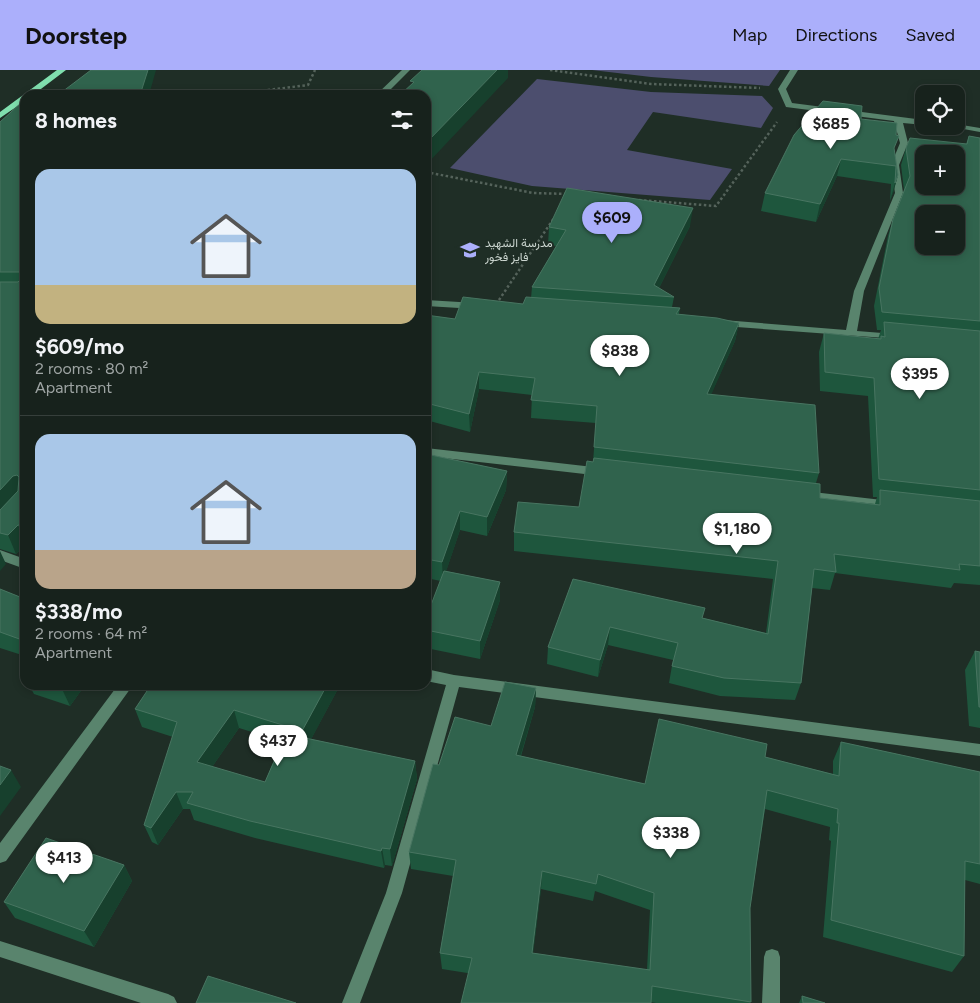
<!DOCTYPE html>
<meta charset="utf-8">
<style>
:root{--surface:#17221c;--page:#202a25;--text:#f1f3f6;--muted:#9ea4a3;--line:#363f3b;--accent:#abaffb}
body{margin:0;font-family:Figtree,Vazirmatn,sans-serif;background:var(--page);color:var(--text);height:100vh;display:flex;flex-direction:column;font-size:19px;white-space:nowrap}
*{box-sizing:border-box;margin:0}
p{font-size:16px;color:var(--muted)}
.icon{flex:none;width:28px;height:28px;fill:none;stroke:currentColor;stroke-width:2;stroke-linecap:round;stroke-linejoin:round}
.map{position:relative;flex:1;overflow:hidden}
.side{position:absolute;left:20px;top:20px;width:411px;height:600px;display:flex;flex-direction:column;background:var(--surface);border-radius:15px;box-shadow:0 2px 8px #0003,0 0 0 1px var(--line)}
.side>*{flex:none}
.fabs{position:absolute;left:915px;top:15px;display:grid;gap:10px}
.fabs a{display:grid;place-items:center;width:50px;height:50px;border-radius:10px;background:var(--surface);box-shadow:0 2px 8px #0003,0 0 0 1px var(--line);font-size:25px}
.price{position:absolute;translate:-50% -42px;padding:0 11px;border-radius:18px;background:#fff;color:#222;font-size:16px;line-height:32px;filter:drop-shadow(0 1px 2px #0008)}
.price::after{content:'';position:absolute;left:50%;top:30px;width:15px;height:11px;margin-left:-8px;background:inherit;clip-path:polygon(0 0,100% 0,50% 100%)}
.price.current{background:var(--accent);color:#111}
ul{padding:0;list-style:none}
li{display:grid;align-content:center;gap:10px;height:265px;padding:0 15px}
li+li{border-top:1px solid var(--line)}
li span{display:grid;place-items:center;height:155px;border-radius:15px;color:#555}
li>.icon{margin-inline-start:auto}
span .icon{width:90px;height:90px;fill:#fffc;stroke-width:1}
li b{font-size:21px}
h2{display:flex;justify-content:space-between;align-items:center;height:60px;padding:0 15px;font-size:21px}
header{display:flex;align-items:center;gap:30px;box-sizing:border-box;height:70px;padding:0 25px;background:var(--accent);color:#111}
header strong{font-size:24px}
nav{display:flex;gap:28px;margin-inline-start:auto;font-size:18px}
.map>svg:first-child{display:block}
</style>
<header>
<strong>Doorstep</strong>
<nav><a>Map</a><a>Directions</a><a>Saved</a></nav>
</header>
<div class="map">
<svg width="980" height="933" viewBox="0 0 980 933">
<rect width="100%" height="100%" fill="#1f2e26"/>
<!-- green -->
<path fill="#4c4e6e" d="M592,0H780L769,16L651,7Z
M537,9L651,22L762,26L773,38L761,58L653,42L627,80L732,99L710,130L532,116L450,98Z"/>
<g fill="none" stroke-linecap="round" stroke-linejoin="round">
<!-- path -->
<path stroke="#55635b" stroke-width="2.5" stroke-dasharray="2.5 2.5" stroke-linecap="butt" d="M550,0L651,14L760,18
M228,25L308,15L315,0
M426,102L533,123L568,124
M639,130L716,136L777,52
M499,230L554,148"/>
<!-- minor -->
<path fill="#59846d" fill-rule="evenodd" d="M402,0H410L385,25H376Z
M790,0H798L786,19L792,33L924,50V55L903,53L908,73L899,95L903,123L864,221L857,261L895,264L900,267L899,269L723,256L718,253L723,250L846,260L854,221L895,123L891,95L900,73L894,51L786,37L778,19Z
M956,54L980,58V62L947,56H956Z
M426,230L476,233L481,236L476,239L426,236Z
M426,378L602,398L608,402L602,406L426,386Z
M804,421L891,431L897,435L891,439L800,428L798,425L800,422Z
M0,480L25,489V499L0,490Z
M426,599L454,605L980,674V686L459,617L402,823L360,933H342L386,823L446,615L426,611Z
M118,615H133L6,791L0,793V773Z
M0,871L168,924L174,927L177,933H141L0,887Z
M772,879L778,881L780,887V933H762L764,887L766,881Z"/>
<!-- major -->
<path fill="#80dfae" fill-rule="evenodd" d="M57,0H66L33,25H25V31L0,48V42Z"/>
</g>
<!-- wall -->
<path fill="#1e563d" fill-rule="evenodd" d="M25,32V475L16,484L0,479V52Z
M861,49L894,81L898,105L893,123L890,131L891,114L837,106L816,152L761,141L765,123Z
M969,66L980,68V515L954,513L951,518L835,503L830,520L812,518L801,613L795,630L720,626L669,613L673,590L608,575L598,607L547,594L548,577L573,509L703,548L766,563L773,509L514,481V462L579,437L593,392L596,353L531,348L532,325L479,319L470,362L426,350V245L455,249L523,234L531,228L532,217L556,176L548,175L549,157L690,156L659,218L674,227L672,237L680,238L679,244L739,253L735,271L711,324L819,403L816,413L820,428L875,434L877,427H873L868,326L820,321L819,282L824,263L878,269L881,260H877L874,236L888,166L893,149L904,120L901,95L906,78L966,74Z
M426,384L507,401L506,420L487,466L460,460L446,501L500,512V530L480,589L426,578V548L441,511L426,508Z
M0,519L25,529V586L0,578Z
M975,581L980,582V658L969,656L965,600Z
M29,615H85L70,636L34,624Z
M340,615L311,669L415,691L417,709L392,796L385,795L384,798L255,768L194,750L190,739H183L158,775L152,772L144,755L173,667L142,657L135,639ZM239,658L282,671L265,712L212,697Z
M536,618L535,637L521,686L645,714L765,687L833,704V691L841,672L980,702V814L965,810L964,886L952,902L823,867L831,771L829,770L830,757L765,739L750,838V933H656L442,899L440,883L453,806L411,799L409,782L439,695L491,656ZM541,819L593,831L595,821L650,840L647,900L533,883Z
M124,795L132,811L94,877L15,848L4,832Z
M802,926L825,933H799Z"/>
<!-- shaded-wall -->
<path fill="#17402d" d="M148,0H156L149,25H140Z
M497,0H508V8L426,95V73Z
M841,89L837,106L816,152L820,134Z
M898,105L893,123L890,131L895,113Z
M693,138L690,156L655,226L654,215Z
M739,253L735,271L704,341L707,324Z
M479,302V319L470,362L469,344Z
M507,401L506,420L487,466V447Z
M17,405L25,424L0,447V420L13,406Z
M460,441V460L443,511L442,492Z
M18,455L25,470V475L16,484L8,465Z
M0,481L6,494L0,501Z
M500,512V530L480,589V571Z
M610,557L608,575L598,607L600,590Z
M64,615H85L70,636L62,619Z
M327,615H340L306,679L302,661Z
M536,618L535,637L515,704L516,685Z
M234,640L239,658L203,710L197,692Z
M415,691L417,709L392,796L390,779Z
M11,700L21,717L0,746V715Z
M176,722L183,739L158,775L151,758Z
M382,778L385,795L384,798L381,781Z
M124,795L132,811L94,877L84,861Z
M542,801L541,819L531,899L532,883Z"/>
<!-- building -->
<path fill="#30634d" stroke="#487561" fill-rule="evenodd" d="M91,0H148L140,25H58Z
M422,0H497L426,73V25H400L414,12L410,11Z
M823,31L862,36L861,49L897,53L896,65L899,66L894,78L898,105L895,113L896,96L841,89L820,134L765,123L794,65Z
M22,32H25V456L18,455L8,465L0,463V440L18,421L19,407L17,405L13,406L0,420V212H18L20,210V202H0V52Z
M969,66L980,68V251L882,242L879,218L893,149L910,106L906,78L910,68L967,74ZM924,84H956V116H924ZM924,144H956V176H924Z
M567,118L693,138L654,215L674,227L532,217L566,160L549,157Z
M463,227L523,234L526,227L680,238L676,244L717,248L739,253L707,324L815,335L819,403L594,377L597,336L531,330L535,308L479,302L469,344L426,333V245L455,249Z
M884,252L980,261V420L879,409L874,308L825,302L824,263L881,269V266L885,267Z
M426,384L507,401L487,447L460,441L442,492L426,489Z
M594,388L820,414V428L880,435V420L980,431V496L959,494L960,500L834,484L836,502L814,499L801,613L724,608L672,596L678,573L610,557L600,590L548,577L573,509L705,538L702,548L768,564L778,491L514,462L518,432L579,437L587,391L593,392Z
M444,501L500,512L480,571L426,560V548Z
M0,519L25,529V571L0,562Z
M975,581L980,582V637H979Z
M505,612L536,618L516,685L645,714L659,649L767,674L765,687L839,706L841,672L980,702V794L965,791L964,886L831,850L839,753H837L838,739L767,720L750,838L751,932L652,916L651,933H461L472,888L440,883L456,790L409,782L433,694L439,695L455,647L491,656ZM542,801L596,814L598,804L654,823L650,900L532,883Z
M51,615H64L62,619Z
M151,615H327L302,661L234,640L197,692L265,712L286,664L415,691L390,779L382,778L381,781L250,751L187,733L193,722H176L151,758L144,755L177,652L135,639Z
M0,696L11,700L0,715Z
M46,768L124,795L84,861L4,832Z
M208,906L296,933H196Z
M802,926L825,933H803Z"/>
<!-- icons -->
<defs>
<g id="school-bare" transform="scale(1.5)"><path d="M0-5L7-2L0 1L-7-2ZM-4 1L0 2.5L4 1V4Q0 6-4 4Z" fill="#abaffb" stroke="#1f2e26" stroke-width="2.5" paint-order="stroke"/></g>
</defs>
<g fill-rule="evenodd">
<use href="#school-bare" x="470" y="180"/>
</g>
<g text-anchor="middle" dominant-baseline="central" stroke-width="4" stroke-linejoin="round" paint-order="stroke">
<!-- far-poi labels -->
<g font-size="12" fill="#cad4ce" stroke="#1f2e26" text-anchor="start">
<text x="485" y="173">مدرسة الشهيد<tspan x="485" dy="14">فايز فخور</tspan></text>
</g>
</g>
</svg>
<div class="fabs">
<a><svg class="icon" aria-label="locate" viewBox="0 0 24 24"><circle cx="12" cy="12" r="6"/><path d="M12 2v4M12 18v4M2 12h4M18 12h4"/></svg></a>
<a>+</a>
<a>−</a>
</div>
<b class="price" style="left:831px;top:80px">$685</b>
<b class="price current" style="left:612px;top:174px">$609</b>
<b class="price" style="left:620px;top:307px">$838</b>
<b class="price" style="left:920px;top:330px">$395</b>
<b class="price" style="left:737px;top:485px">$1,180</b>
<b class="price" style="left:278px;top:697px">$437</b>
<b class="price" style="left:671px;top:789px">$338</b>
<b class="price" style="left:64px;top:814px">$413</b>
<section class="side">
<h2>8 homes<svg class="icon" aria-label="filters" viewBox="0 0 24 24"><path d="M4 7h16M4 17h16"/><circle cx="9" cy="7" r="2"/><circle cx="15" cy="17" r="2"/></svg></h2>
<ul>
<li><span style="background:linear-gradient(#a9c7e8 75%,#c2b280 0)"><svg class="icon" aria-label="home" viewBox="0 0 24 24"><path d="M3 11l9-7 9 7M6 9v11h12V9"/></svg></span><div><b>$609/mo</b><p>2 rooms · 80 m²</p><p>Apartment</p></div></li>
<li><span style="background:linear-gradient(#a9c7e8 75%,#b9a48a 0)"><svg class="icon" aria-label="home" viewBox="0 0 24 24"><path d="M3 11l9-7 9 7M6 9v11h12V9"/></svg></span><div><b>$338/mo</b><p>2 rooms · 64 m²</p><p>Apartment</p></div></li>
</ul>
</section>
</div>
